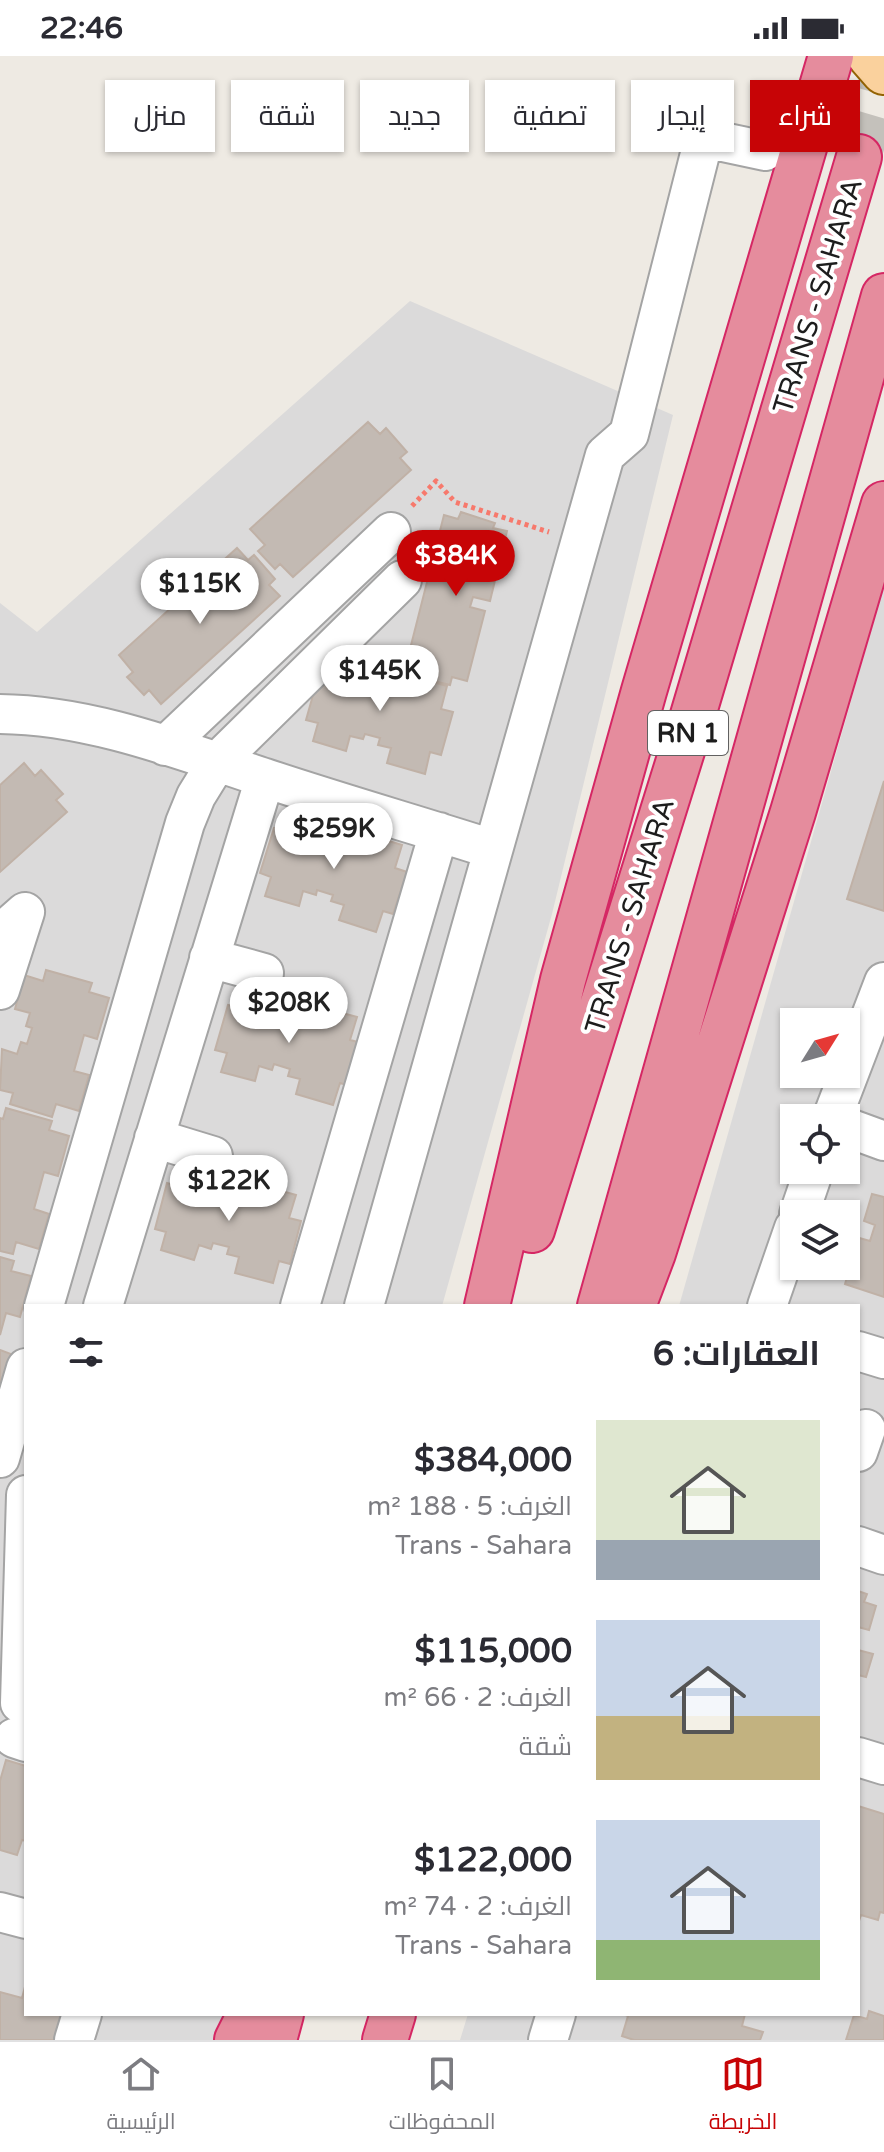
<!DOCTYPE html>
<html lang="ar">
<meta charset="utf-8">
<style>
:root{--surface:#fff;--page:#f2f2f3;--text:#2b2b33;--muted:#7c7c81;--line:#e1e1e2;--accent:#c70406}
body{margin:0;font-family:"Varela Round",Cairo,sans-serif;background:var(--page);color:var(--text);direction:rtl;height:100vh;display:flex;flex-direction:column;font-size:30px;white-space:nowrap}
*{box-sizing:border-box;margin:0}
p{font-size:26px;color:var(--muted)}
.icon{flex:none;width:44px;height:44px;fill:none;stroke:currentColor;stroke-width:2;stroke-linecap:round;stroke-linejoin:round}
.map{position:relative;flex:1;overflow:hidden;direction:ltr}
.drawer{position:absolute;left:24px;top:1248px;width:836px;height:712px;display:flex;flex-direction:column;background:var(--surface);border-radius:0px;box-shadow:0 2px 6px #0004;direction:rtl}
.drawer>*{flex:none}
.banner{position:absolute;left:24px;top:24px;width:836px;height:72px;direction:rtl;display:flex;gap:16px}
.needle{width:52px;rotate:53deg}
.buttons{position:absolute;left:780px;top:952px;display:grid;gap:16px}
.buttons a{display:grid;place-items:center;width:80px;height:80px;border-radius:0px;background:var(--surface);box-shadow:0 2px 6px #0004;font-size:40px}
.price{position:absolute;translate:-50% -68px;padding:0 18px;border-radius:28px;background:#fff;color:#222;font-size:26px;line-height:52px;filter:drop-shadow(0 2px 4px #0008)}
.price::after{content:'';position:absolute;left:50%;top:48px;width:24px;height:18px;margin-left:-12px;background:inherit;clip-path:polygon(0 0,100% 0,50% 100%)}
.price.on{background:var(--accent);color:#fff}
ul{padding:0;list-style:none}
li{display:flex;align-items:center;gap:24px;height:200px;padding:0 40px}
li span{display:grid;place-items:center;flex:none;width:224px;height:160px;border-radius:0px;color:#555}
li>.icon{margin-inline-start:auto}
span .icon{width:96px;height:96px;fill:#fffc;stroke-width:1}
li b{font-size:34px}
h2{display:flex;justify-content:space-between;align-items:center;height:96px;padding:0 40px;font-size:34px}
.chip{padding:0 28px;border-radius:0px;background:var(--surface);box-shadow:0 2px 6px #0004;font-size:28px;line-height:72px}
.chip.on{background:var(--accent);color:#fff}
.status{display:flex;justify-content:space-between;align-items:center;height:56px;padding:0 40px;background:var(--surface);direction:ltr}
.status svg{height:22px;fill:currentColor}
.tabs{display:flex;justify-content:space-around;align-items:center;height:112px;border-top:2px solid var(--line);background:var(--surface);font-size:22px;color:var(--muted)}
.tabs a{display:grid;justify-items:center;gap:4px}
.tabs .on{color:var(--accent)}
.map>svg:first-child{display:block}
</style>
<div class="status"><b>22:46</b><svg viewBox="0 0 49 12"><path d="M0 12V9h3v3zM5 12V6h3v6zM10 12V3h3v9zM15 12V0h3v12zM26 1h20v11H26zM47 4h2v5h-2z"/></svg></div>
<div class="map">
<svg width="884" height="1984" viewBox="0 0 884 1984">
<rect width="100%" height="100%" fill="#eeeae3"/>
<!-- residential -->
<path fill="#dbdada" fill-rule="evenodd" d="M410,245L673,359L552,858L442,1250H26V1958H224L215,1984H0V547L37,576Z
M884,529V1984H460L468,1958H858V1250H679ZM794,966H846V1018H794ZM794,1062H846V1114H794ZM794,1158H846V1210H794Z"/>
<!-- building -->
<path fill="#c3bab3" stroke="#c0b1a6" stroke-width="2" d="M368,366L380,378L386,372L407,396L400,402L411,414L293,521L280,508L275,513L258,495L265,489L250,473Z
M461,456L495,467L493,472L507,475L490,545L473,541L470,551L485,555L467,625L452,621L450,629L418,621L420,613L406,609L444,459L458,463Z
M237,492L248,504L254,499L275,523L269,529L280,540L161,648L149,634L144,639L127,621L133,616L119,599Z
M334,600L375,612L371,625L407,635L411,620L447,630L441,653L453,656L441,699L430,696L425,718L387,707L391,692L378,689L380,682L365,678L363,683L350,680L346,695L313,685L318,667L306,664L319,618Z
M24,707L35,720L41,714L63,738L56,744L67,756L0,816V729Z
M884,725V855L847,843Z
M290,755L330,768L326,781L362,793L366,778L402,789L395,812L407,816L393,858L383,855L376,876L339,864L344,849L331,845L333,839L317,834L316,839L303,835L299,850L265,840L271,821L260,817L274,772L284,775Z
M46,914L92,927L89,936L109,942L97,983L84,979L74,1015L89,1019L79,1055L56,1048L52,1061L10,1048L13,1037L0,1034L2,993L17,998L21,986L27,988L32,972L26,970L30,957L15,953L24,919L43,925Z
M243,931L284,942L280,956L316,966L320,951L357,961L350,984L362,987L350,1030L340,1027L333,1049L296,1038L300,1023L288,1020L290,1013L274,1008L272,1014L259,1010L255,1025L221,1016L227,997L215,994L228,949L238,951Z
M6,1052L52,1065L49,1074L69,1080L58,1120L44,1116L34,1153L49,1158L39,1193L16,1186L13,1198L0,1195V1062L3,1063Z
M182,1109L223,1121L219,1134L255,1144L260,1129L296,1139L289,1162L301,1165L290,1208L279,1205L273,1227L235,1217L239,1201L227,1198L229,1191L213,1187L211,1193L199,1189L194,1204L161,1194L166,1176L155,1173L167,1127L177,1130Z
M872,1138L884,1141V1241L845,1228L851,1208L846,1206L849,1179L870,1185L875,1169L864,1165Z
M0,1201L14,1205L11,1215L31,1220L20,1261L6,1257L0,1279Z
M0,1294L11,1298L1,1333H0Z
M858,1535L867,1538L864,1546L876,1550L869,1574L858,1571Z
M858,1594L873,1598L866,1621L858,1619Z
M6,1704L26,1710V1785L22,1784L17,1799L0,1794V1725Z
M858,1750L884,1758V1857L880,1856L878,1864L861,1859L858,1868Z
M26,1927V1958H56L68,1963L62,1984H0V1936L22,1942Z
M869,1955L884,1960V1984H846L854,1959L867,1963Z
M623,1958H745L742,1970L763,1976L760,1984H634L622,1980L628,1960Z"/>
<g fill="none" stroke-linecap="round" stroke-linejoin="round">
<!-- highway-tunnel -->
<path stroke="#c4c1bb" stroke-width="44" stroke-dasharray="44 22" stroke-linecap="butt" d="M859,101L884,16"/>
<!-- minor casing -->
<g stroke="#a4a4a4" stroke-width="42">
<path id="minor" d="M0,658C91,659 180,694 265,722C340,747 417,769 492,793
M165,690L391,476
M0,878L25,856L0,934
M209,902L264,917
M832,1062L884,926
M846,1071L884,1085
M154,1082L213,1100
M799,1158L814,1114
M44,1250L185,767L196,740L217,706L402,524
M103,1250L265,722
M300,1250L439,776
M364,1250L605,399L629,378L704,82L765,95
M767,1250L794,1172
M858,1295L884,1303
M858,1396L866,1373
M0,1402L26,1312
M26,1439L20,1647L26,1649
M858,1490L884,1499
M14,1682L26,1686
M858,1701L884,1709
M0,1856L26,1863
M74,1984L82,1958
M548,1984L556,1958"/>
</g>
<!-- major casing -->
<g stroke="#946303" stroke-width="48">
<path id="major" d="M870,0L884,16"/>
</g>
<!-- highway casing -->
<g stroke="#d52764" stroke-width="48">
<path id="highway" d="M532,1174L691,666L859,101
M487,1250L563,924L644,635L831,0
M600,1250L884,240
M633,1250L653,1197L793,756L884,448
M237,1984L250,1958
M274,1984L281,1958
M385,1984L393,1958"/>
</g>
<!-- path -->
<path stroke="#f7796c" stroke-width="5" stroke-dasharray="4 4" stroke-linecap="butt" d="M412,450L436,425L455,446L549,476"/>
<!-- minor -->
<use href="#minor" stroke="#fff" stroke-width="38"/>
<!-- major -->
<use href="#major" stroke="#fad19d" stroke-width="44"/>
<!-- highway -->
<use href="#highway" stroke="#e58c9d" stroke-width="44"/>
</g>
<g text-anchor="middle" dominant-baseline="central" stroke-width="8" stroke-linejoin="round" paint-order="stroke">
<!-- shield labels -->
<rect fill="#fff" stroke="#616161" stroke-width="2" x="648" y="655" width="80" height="44" rx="6"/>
<g font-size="26" font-weight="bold" fill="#1d1d1d">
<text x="688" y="677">RN 1</text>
</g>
<!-- street labels -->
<g font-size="28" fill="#1d1d1d" stroke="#fff">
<text transform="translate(818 240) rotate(-73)">TRANS - SAHARA</text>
<text transform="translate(630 860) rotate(-73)">TRANS - SAHARA</text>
</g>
</g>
</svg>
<div class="buttons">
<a><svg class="needle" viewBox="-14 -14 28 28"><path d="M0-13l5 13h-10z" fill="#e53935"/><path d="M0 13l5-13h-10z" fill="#7c7c81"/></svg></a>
<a><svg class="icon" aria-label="locate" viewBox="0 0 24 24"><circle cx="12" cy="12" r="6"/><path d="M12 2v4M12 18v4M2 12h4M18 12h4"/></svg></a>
<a><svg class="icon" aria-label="layers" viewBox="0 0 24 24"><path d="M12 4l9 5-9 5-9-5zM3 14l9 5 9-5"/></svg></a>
</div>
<b class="price on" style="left:456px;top:542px">$384K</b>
<b class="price" style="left:200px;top:570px">$115K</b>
<b class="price" style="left:380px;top:657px">$145K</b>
<b class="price" style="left:334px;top:815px">$259K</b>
<b class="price" style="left:289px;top:989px">$208K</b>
<b class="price" style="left:229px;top:1167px">$122K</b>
<div class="banner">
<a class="chip on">شراء</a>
<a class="chip">إيجار</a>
<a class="chip">تصفية</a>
<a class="chip">جديد</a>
<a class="chip">شقة</a>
<a class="chip">منزل</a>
</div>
<section class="drawer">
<h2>العقارات: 6<svg class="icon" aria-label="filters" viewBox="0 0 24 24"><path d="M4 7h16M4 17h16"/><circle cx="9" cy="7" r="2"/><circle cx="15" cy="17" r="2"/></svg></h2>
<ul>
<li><span style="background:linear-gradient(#dfe7d0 75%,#9aa5b1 0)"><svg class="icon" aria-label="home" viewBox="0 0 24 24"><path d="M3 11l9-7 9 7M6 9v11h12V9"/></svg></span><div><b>$384,000</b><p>الغرف: 5 · 188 m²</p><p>Trans - Sahara</p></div></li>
<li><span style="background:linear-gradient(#c9d6e8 60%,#c2b280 0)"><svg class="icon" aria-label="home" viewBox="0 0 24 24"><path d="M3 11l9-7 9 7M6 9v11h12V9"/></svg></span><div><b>$115,000</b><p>الغرف: 2 · 66 m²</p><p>شقة</p></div></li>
<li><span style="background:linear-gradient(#c9d6e8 75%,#8fb573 0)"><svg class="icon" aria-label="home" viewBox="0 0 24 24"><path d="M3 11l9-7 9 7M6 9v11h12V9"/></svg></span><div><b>$122,000</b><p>الغرف: 2 · 74 m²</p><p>Trans - Sahara</p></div></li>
</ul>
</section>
</div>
<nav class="tabs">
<a class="on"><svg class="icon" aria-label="map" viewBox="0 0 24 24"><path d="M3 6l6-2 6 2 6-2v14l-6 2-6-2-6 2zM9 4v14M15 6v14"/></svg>الخريطة</a>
<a><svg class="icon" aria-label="saved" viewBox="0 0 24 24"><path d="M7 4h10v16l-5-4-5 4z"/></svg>المحفوظات</a>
<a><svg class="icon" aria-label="home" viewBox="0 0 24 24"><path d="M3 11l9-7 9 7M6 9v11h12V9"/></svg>الرئيسية</a>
</nav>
